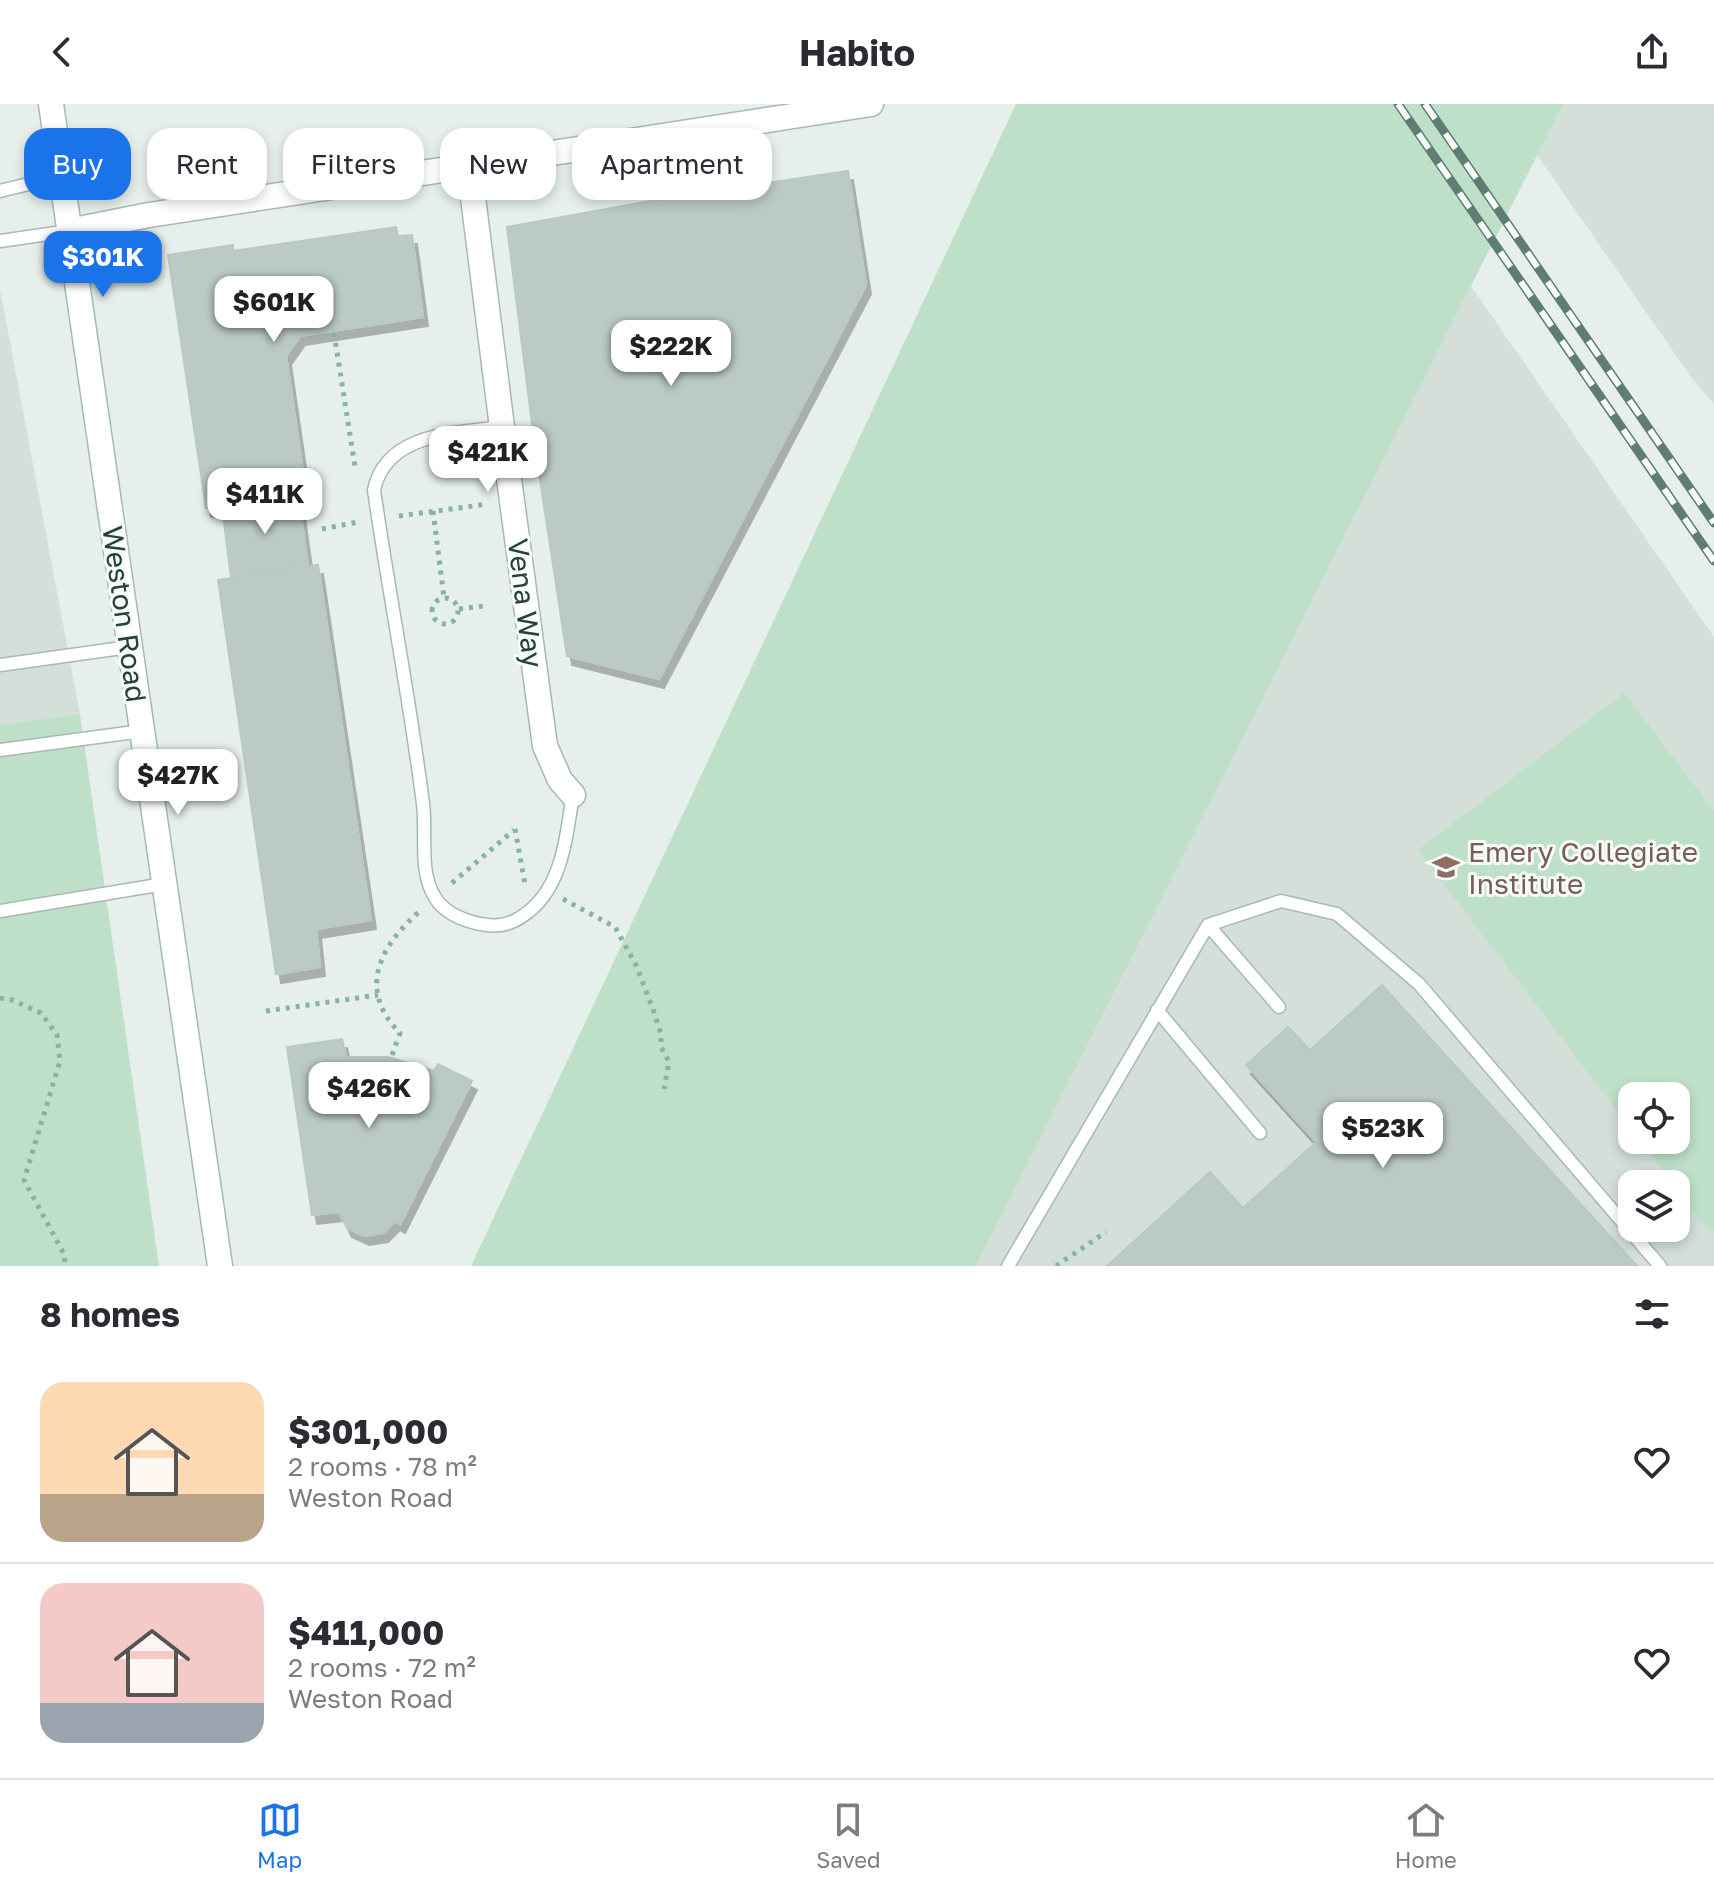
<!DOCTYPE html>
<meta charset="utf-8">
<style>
:root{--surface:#fff;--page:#f7f7f7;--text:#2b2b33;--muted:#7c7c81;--line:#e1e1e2;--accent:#1a73e8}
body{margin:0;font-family:"Golos Text",sans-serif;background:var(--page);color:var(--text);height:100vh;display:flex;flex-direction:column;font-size:30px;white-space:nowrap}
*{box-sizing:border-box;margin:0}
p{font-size:26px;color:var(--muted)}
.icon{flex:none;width:44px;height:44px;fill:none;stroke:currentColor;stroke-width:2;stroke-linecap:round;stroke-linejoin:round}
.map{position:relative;height:1162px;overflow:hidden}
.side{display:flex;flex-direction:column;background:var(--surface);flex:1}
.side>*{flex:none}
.top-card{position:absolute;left:24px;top:24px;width:800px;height:72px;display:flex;gap:16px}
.controls{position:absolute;left:1618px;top:978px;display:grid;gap:16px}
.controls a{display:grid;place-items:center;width:72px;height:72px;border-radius:16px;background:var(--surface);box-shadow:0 4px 12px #0003;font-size:40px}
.price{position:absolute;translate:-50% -68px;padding:0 18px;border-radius:16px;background:#fff;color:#222;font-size:26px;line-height:52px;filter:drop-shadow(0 2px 4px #0008)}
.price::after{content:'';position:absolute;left:50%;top:48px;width:24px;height:18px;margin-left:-12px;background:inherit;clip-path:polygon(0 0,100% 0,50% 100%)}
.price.on{background:var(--accent);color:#fff}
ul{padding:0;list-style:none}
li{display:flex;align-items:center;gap:24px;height:200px;padding:0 40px}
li+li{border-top:2px solid var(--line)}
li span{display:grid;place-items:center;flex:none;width:224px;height:160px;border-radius:24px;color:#555}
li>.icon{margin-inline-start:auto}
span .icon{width:96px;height:96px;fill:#fffc;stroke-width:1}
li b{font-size:34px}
h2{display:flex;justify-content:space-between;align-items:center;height:96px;padding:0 40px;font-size:34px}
.tag{padding:0 28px;border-radius:24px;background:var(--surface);box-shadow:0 4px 12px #0003;font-size:28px;line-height:72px}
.tag.on{background:var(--accent);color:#fff}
header{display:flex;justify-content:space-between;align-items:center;height:104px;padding:0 40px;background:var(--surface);font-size:36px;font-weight:700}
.tab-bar{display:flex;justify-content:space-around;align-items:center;height:112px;border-top:2px solid var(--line);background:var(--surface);font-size:22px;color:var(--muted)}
.tab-bar a{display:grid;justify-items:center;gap:4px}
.tab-bar .on{color:var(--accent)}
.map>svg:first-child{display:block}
</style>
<header><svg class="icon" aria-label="back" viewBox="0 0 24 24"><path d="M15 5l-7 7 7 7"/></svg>Habito<svg class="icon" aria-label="share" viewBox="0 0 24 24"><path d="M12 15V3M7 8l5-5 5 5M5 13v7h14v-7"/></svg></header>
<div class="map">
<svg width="1714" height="1162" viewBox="0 0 1714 1162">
<defs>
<filter id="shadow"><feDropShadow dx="5" dy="9" stdDeviation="0" flood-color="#0004"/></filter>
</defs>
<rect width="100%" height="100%" fill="#e6efeb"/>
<!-- built -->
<path fill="#d4dfda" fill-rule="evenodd" d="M1563,0H1714V300L1691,273L1537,51Z
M1471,182L1714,533V1162H976ZM1632,992H1676V1036H1632ZM1632,1080H1676V1124H1632Z
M0,185L80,610L0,621Z"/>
<!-- green -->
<path fill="#bfe0c8" d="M1016,0H1563L976,1162H471Z
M1624,589L1714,707V1127L1711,1129L1676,1084V1080H1673L1640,1036H1676V992H1632V1026L1418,746Z
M80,610L159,1162H0V621Z"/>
<!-- building -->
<path fill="#bbcac4" stroke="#b8c9c2" stroke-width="2" filter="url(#shadow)" d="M848,67L866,181L659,575L567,552L535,343L507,123L661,95Z
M396,123L398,132L412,131L423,213L300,232L286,252L306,389L206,404L168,151L233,141V147Z
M298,390L308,462L231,474L222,402Z
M318,461L371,816L316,825L320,863L276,870L218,476Z
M1382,881L1637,1162H1107L1210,1068L1243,1104L1316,1038L1246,961L1288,923L1310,946Z
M342,935L346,953H388L434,967L438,960L472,977L400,1120L395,1117L383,1129L364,1132L347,1124L339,1108L312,1111L287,943Z"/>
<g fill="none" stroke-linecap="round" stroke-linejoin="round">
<!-- service casing -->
<g stroke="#a8b8b2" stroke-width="15">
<path id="service" d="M0,87L61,72
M0,137L69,127
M502,323C455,329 386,329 374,386C389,491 410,595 423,700C427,730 418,769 436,795C450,816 492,828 514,817C562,793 565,738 573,691
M0,561L129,543
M0,646L142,627
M0,807L164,780
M1208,821L1279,903
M1157,906L1260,1029
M1008,1162L1208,821L1281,797L1337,810L1419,880L1660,1162"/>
</g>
<!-- minor casing -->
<g stroke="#a8b8b2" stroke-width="27">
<path id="minor" d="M469,62L502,323L545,642L560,676L573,691
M69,127L149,111L871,0"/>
</g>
<!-- secondary casing -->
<g stroke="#a4bbb3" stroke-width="27">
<path id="secondary" d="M51,0L220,1162"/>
</g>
<!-- path -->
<path stroke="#86b3a5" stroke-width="5" stroke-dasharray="4 6" stroke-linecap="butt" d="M334,229L355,363
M433,407L444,494
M399,412L488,400
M322,425L358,418
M432 507a13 13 0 1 1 26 0a13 13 0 1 1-26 0Z
M459,505L484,502
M515,725L525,780
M452,779L514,726
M563,795L615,823L636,861L653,905L661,930V943L669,958L664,985
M0,894L12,896L41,909L57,931L60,957L24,1076L65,1152L64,1162
M266,907L378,891
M392,951L400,929C356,885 381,841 420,807
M1056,1162L1106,1128"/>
<!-- service -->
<use href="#service" stroke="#fff" stroke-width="12"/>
<!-- minor -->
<use href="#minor" stroke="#fff" stroke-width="24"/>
<!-- secondary -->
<use href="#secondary" stroke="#fff" stroke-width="24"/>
<!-- rail casing -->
<g stroke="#5f7d75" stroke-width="9">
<path id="rail" d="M1398,0L1714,457
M1425,0L1714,419"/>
</g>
<!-- rail -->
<use href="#rail" stroke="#f7fbf9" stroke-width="6" stroke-dasharray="18" stroke-linecap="butt"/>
</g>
<!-- icons -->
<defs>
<g id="school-bare" transform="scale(2.16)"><path d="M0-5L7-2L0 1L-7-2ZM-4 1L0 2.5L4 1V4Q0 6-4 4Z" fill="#8d6e63" stroke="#f7fbf9" stroke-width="2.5" paint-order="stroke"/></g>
</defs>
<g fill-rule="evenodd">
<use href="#school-bare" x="1446" y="763"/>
</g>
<g text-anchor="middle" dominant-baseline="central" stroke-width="6" stroke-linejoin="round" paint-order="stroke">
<!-- street labels -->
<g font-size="28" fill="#24423a" stroke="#f7fbf9">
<text transform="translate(526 499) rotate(83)">Vena Way</text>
<text transform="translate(125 510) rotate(82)">Weston Road</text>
</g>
<!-- education labels -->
<g font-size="28" fill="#785e54" stroke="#f7fbf9" text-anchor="start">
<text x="1468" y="747">Emery Collegiate<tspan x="1468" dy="32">Institute</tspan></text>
</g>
</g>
</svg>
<div class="controls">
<a><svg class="icon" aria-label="locate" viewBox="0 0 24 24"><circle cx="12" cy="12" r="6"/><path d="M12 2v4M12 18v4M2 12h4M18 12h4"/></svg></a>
<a><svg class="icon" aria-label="layers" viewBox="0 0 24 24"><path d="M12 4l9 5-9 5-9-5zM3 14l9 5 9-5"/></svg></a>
</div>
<b class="price on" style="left:103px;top:195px">$301K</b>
<b class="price" style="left:274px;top:240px">$601K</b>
<b class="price" style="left:671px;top:284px">$222K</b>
<b class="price" style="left:488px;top:390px">$421K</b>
<b class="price" style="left:265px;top:432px">$411K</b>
<b class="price" style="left:178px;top:713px">$427K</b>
<b class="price" style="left:369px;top:1026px">$426K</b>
<b class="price" style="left:1383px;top:1066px">$523K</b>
<div class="top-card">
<a class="tag on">Buy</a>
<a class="tag">Rent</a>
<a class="tag">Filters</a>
<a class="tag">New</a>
<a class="tag">Apartment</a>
</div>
</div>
<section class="side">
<h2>8 homes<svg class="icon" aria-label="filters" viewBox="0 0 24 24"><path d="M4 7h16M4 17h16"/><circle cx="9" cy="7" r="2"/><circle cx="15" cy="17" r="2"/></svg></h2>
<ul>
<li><span style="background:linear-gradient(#ffd9b3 70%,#b9a48a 0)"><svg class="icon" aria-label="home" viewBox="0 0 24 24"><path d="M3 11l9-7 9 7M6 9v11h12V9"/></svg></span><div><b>$301,000</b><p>2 rooms · 78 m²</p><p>Weston Road</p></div><svg class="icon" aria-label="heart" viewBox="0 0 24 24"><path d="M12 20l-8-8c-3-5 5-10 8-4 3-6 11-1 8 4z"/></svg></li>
<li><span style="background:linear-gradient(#f6c9c9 75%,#9aa5b1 0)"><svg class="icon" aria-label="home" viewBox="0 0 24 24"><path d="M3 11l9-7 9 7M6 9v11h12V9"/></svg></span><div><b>$411,000</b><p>2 rooms · 72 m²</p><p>Weston Road</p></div><svg class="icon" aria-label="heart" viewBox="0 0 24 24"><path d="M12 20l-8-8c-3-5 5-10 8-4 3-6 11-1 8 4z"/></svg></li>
</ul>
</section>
<nav class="tab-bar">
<a class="on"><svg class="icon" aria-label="map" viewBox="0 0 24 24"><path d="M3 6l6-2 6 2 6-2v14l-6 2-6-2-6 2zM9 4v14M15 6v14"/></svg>Map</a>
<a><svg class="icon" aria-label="saved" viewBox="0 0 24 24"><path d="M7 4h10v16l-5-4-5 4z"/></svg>Saved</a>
<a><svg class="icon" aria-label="home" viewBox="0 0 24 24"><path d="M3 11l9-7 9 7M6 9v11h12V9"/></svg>Home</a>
</nav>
